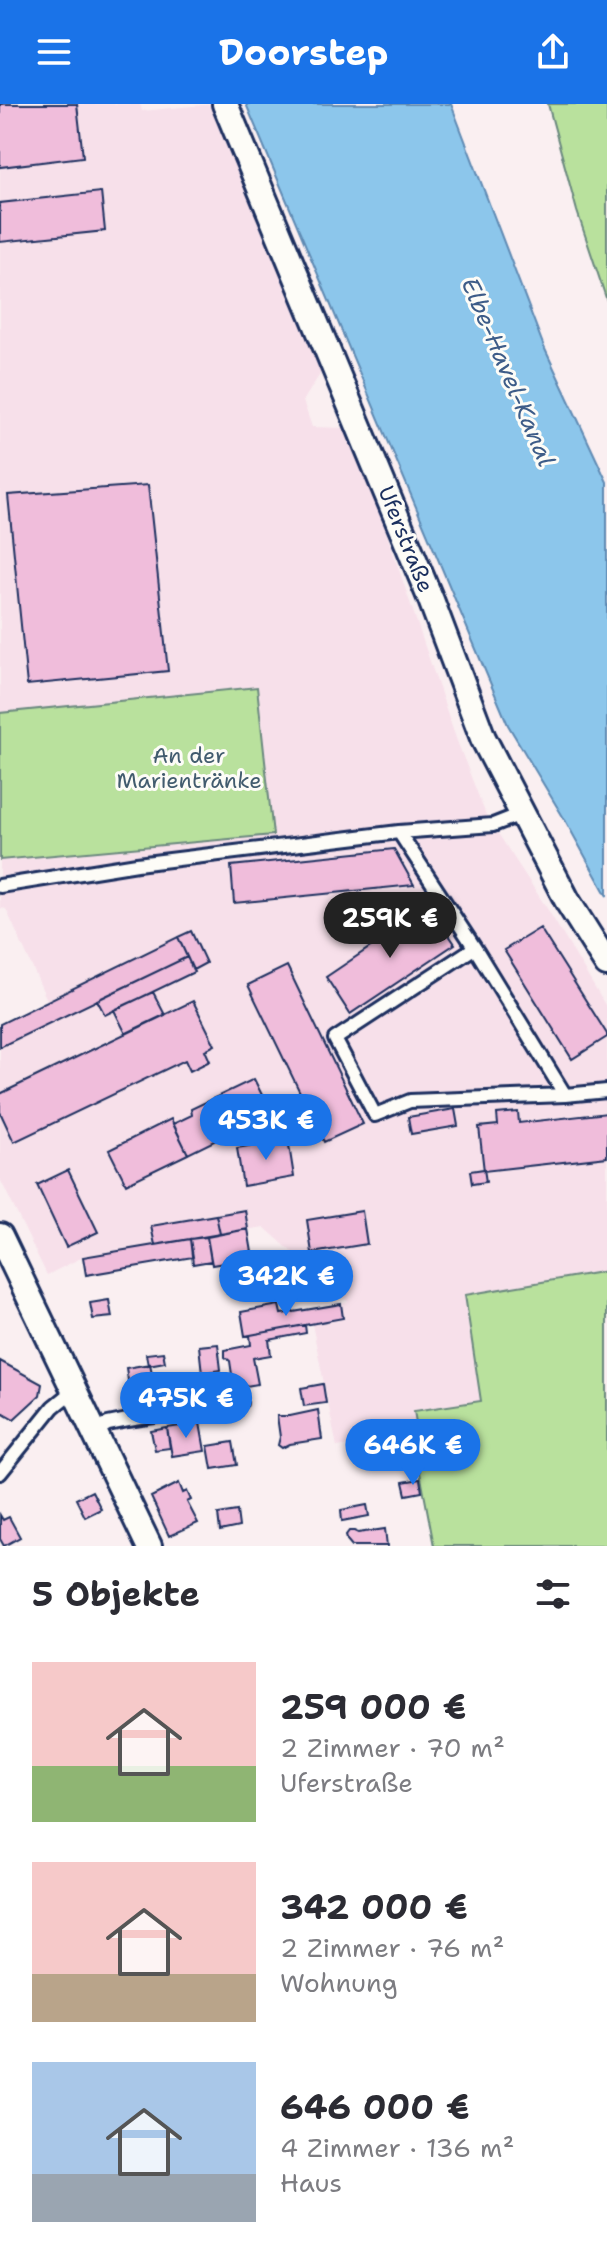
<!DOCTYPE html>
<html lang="de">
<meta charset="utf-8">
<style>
:root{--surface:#fff;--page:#f7f7f7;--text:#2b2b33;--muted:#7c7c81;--accent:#1a73e8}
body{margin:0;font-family:"Shantell Sans",sans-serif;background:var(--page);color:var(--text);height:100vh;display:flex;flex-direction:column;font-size:30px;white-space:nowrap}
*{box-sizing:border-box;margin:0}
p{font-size:26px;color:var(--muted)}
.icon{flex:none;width:44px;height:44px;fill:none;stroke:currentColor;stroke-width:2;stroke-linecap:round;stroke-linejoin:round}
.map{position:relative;height:1442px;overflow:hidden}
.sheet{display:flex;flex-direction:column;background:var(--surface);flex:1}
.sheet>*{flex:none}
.price{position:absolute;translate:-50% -68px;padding:0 18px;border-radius:28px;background:var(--accent);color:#fff;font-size:26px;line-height:52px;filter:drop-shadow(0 2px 4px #0008)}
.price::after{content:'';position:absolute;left:50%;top:48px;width:24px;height:18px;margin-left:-12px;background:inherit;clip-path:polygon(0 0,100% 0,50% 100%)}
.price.selected{background:#222;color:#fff}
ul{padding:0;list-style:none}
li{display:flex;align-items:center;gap:24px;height:200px;padding:0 32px}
li span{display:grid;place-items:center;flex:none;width:224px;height:160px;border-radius:0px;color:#555}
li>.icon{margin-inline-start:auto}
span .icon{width:96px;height:96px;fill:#fffc;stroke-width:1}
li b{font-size:34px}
h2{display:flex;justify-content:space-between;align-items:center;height:96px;padding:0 32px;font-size:34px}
header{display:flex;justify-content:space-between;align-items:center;height:104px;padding:0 32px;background:var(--accent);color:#fff;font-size:36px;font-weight:700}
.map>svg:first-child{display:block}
</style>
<header><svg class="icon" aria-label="menu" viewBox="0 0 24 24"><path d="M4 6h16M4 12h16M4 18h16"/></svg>Doorstep<svg class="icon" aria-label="share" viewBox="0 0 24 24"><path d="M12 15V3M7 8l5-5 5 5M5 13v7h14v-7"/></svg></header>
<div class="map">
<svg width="607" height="1442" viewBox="0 0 607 1442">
<rect width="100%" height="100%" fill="#faeff1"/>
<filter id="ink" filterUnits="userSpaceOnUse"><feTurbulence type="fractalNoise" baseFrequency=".0125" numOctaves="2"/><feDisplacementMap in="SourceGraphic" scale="16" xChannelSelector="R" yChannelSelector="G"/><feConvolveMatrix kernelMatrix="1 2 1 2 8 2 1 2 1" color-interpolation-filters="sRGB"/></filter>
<g filter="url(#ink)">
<!-- built -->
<path fill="#f7e0ea" d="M0,0H140L142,7L213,0L322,267L303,297L312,323L346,324L368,374L457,637L486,711L550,809L607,904V1167L465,1191L481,1297L415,1306L418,1331L337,1343L312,1220L343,1214L341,1200L348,1198L264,1123L83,1153L47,1171L0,1075V920L47,896L6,805L0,804V756L272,731L257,583L0,609Z"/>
<!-- green -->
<path fill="#b9e19d" stroke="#6a887e" stroke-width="2" d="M548,0H607V197L577,107Z
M257,583L273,731L0,756V609Z
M607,1167V1442H434L413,1331L418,1330L414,1307L481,1297L465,1191Z"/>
<!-- water -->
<path fill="#8cc6eb" stroke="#5f8ab3" stroke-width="2" d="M246,0H451L544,243L607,378V792L565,716L508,621Z"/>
<!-- building -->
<path fill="#f0bddb" stroke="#1b2f5e" stroke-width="2" d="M0,0H77L83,53L0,63Z
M101,88L105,127L0,138V99Z
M148,381L168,567L27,581L8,391Z
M394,745L414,781L234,799L231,762Z
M430,803L455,840L350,910L326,873Z
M540,824L607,930V933L572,955L504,846Z
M191,827L206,859L193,866L178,833Z
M178,833L187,853L0,943V920Z
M187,853L194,868L105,911L97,896Z
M287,862L363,1020L324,1038L248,881Z
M153,888L165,911L126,930L114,906Z
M193,897L215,941L205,946L210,957L190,967L185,956L14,1038L0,1008V990Z
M254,975L271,1009L188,1050L173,1020L192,1011L191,1005Z
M455,1005L458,1022L411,1030L408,1013Z
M518,1008L519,1019L607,1009V1053L484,1067L479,1023L498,1021L497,1010Z
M171,1015L188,1050L126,1080L109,1046Z
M288,1035L294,1073L243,1082L237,1044Z
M484,1065L486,1078L472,1080L470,1067Z
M68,1066L98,1128L66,1143L37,1081Z
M245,1106L248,1125L220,1130L216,1111Z
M362,1107L367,1140L312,1149L307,1116Z
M216,1111L220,1130L155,1141L151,1122Z
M248,1125L253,1154L212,1161L207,1133Z
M207,1133L211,1157L193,1160L190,1135Z
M190,1135L193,1153L86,1171L83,1153Z
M109,1196L112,1213L93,1215L90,1199Z
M341,1200L343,1214L245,1232L241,1208L279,1201L281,1210Z
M305,1221L306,1229L269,1236L271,1251L253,1254L258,1280L234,1284L230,1257L225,1253V1246L251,1241L250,1231Z
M218,1240L221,1266L202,1269L199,1242Z
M163,1248L165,1258L148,1261L146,1250Z
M0,1257L42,1280L40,1291L14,1315L0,1307Z
M150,1260L152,1269H156L161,1296L132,1301L126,1264Z
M323,1280L326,1299L304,1302L301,1284Z
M203,1287L205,1299L177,1303L175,1292Z
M318,1306L322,1335L290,1340L282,1344L278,1341L280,1333L277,1312H290Z
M200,1319L205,1347L172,1352L167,1324Z
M167,1324L170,1344L155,1346L151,1327Z
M233,1338L237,1361L212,1365L208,1342Z
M420,1375L422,1388L406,1391L403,1378Z
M179,1379L183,1389L187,1387L191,1396L187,1398L198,1419L169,1432L151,1393Z
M92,1387L101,1405L85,1413L76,1395Z
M367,1401L369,1412L342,1417L341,1406Z
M237,1407L239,1423L220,1427L218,1410Z
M0,1411L3,1416L9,1413L20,1433L4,1442L0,1435Z
M385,1425L387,1442H352L347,1436L346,1431L349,1427H354L358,1429Z"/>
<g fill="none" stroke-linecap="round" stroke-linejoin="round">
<!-- lane casing -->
<g stroke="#1b2f5e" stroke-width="18">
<path id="lane" d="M399,728L478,849L565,991
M0,782L137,760L399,728L493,721L521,710
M474,844L335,935L375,1011L410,997L565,991L607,987
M94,1328L108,1320L128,1316L240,1299
M0,1369L53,1303L74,1286"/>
</g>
<!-- street casing -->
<g stroke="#1b2f5e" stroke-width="30">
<path id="street" d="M225,0L431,496L483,634L568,798L607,860
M0,1132L149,1442"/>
</g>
<!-- lane -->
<use href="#lane" stroke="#fdfcf7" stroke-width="12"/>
<!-- street -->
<use href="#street" stroke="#fdfcf7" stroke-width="24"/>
</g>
</g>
<g text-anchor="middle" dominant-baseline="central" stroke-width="6" stroke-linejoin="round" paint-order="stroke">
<!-- street labels -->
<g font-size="22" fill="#1b2f5e" stroke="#fdfcf7">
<text transform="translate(406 435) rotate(68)">Uferstraße</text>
</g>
<!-- park labels -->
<g font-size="22" fill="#425c6e" stroke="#fdfcf7">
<text x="189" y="651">An der<tspan x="189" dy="25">Marientränke</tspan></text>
</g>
<!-- water labels -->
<g font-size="24" font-style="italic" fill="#3d5c88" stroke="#fdfcf7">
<text transform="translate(508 268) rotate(67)">Elbe-Havel-Kanal</text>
</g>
</g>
</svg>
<b class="price selected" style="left:390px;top:856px">259K €</b>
<b class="price" style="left:266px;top:1058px">453K €</b>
<b class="price" style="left:286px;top:1214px">342K €</b>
<b class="price" style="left:186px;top:1336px">475K €</b>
<b class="price" style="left:413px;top:1383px">646K €</b>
</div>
<section class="sheet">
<h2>5 Objekte<svg class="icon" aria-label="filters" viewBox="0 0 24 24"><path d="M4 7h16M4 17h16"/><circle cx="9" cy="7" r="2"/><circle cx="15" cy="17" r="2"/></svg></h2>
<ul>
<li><span style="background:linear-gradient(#f6c9c9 65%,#8fb573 0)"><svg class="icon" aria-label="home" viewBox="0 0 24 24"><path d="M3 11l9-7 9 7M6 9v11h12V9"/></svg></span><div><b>259 000 €</b><p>2 Zimmer · 70 m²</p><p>Uferstraße</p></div></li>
<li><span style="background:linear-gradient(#f6c9c9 70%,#b9a48a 0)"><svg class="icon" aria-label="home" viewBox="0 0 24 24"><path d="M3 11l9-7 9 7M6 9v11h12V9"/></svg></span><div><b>342 000 €</b><p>2 Zimmer · 76 m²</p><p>Wohnung</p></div></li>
<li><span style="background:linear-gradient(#a9c7e8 70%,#9aa5b1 0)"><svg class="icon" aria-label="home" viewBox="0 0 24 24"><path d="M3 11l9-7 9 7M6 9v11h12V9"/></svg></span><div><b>646 000 €</b><p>4 Zimmer · 136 m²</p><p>Haus</p></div></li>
</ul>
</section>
